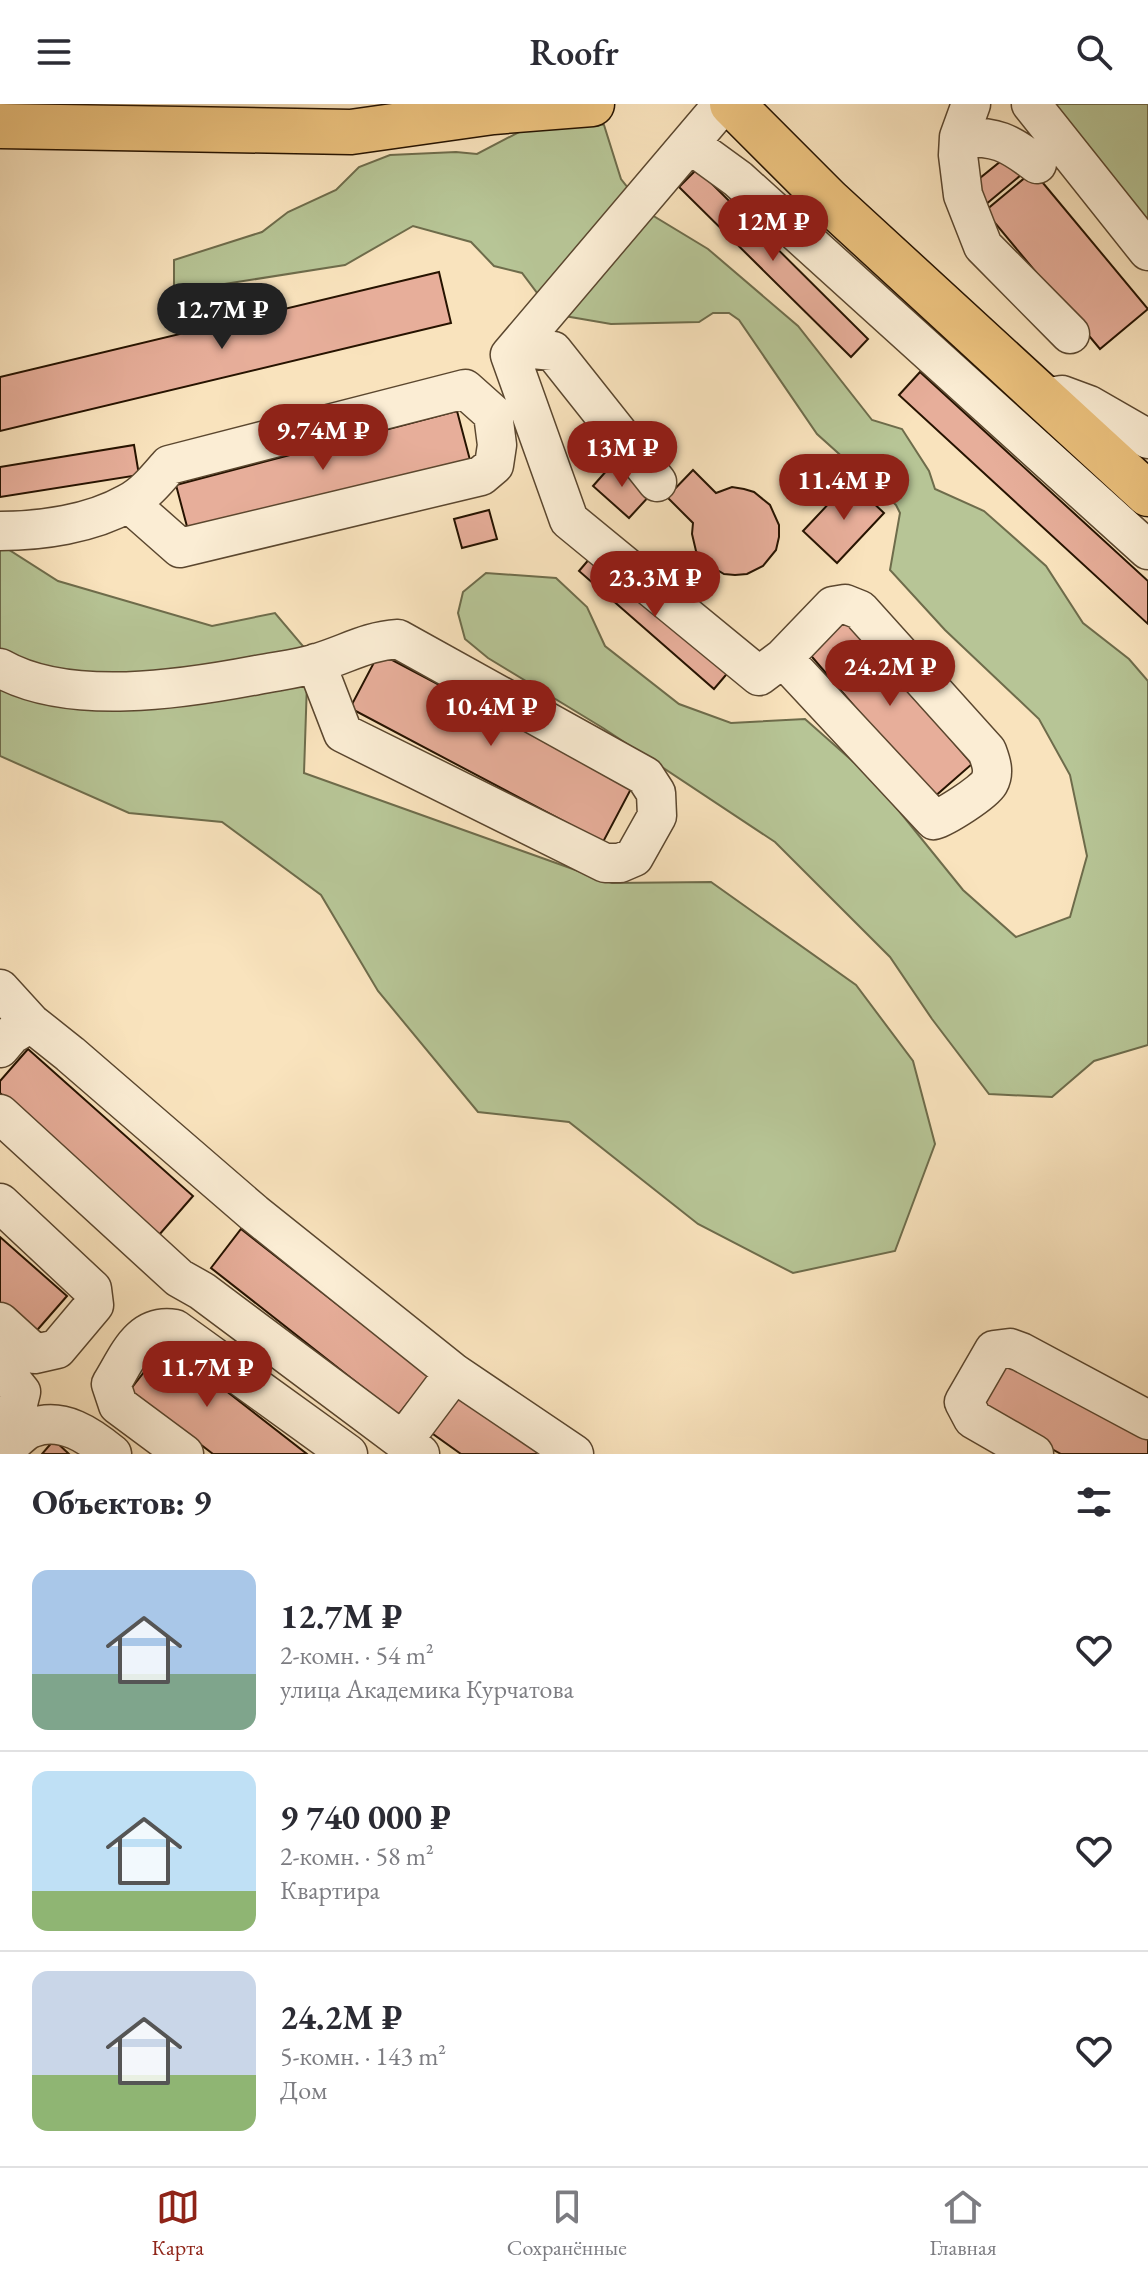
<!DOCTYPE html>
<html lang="ru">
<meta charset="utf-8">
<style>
:root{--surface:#fff;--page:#f2f2f3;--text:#2b2b33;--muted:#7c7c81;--line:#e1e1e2;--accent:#8f2418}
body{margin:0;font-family:"EB Garamond",serif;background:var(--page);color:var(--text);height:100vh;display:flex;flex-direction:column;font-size:30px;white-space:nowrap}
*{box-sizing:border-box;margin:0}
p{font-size:26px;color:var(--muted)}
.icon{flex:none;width:44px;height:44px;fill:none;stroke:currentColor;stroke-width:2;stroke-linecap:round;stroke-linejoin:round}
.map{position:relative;height:1350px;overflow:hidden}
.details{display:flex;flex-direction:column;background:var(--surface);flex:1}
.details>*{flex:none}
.price{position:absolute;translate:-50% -68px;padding:0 18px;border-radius:28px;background:var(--accent);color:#fff;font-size:26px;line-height:52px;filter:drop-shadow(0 2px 4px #0008)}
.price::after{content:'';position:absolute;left:50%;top:48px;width:24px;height:18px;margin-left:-12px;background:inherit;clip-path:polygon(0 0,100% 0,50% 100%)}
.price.on{background:#222;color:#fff}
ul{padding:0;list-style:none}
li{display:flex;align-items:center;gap:24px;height:200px;padding:0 32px}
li+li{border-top:2px solid var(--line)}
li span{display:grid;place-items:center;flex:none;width:224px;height:160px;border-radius:16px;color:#555}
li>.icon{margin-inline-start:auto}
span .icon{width:96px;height:96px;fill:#fffc;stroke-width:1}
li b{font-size:34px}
h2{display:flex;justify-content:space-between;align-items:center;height:96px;padding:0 32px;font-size:34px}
header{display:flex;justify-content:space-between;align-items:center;height:104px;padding:0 32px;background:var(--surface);font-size:36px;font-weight:600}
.tab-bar{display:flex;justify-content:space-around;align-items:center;height:112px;border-top:2px solid var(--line);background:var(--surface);font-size:22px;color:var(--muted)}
.tab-bar a{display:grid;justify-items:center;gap:4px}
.tab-bar .on{color:var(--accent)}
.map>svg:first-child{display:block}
</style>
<header><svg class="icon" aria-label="menu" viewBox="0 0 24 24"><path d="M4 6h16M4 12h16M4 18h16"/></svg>Roofr<svg class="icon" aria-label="search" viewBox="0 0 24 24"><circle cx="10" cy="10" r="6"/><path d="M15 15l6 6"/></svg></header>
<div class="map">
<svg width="1148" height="1350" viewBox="0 0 1148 1350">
<rect width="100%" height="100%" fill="#f9e3bd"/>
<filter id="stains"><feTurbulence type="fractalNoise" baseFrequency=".0025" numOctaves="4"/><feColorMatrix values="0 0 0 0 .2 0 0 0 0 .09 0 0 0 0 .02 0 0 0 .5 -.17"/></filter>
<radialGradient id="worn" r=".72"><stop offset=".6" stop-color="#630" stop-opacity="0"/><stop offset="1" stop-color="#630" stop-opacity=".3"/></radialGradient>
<!-- green -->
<path fill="#b7c596" stroke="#6e6c4b" stroke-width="2" d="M1051,0H1148V134Z
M572,10L604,21L621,75L647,108L708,145L798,222L872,316L902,325L929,367L935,385L984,407L1046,462L1083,519L1129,555L1148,577V941L1094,957L1052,993L989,990L932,915L890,853L775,738L603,624L488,554L465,535L458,509L463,488L486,469L556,474L587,503L605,542L679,600L731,619L805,615L874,676L963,786L1016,833L1070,813L1087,752L1070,671L1039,615L945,526L890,466L900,409L896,401L817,330L739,216L729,209H713L699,218L611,220L553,210L522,169L494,162L471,138L413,122L345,161L174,188V156L262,128L288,108L336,86L359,63L390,51L456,48L477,50L540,17Z
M0,440L58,477L212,522L275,509L308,548L304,669L612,779L711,778L856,881L913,957L935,1040L895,1147L793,1169L698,1120L569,1018L478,1008L378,887L321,791L222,718L129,709L0,652Z"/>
<!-- building -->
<path fill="#e7ae9a" stroke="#261300" stroke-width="2" d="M1006,53L1021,71L979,106L964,87Z
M697,65L868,235L851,253L679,83Z
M1033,67L1148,205L1100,245L985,107Z
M439,168L451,219L0,327V273Z
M920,268L1148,477V520L899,291Z
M457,307L470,356L189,430L176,381Z
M134,341L139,371L0,393V363Z
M616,356L652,389L629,414L593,382Z
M693,366L716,389L732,383L744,385L754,388L770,401L779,421V433L776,446L763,462L747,470L735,471L724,470L704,458L696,447L692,430L693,419L667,393Z
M850,377L884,409L837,459L803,427Z
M489,406L497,435L462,444L454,415Z
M597,446L731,565L714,585L579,467Z
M846,513L972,660L933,694L807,547Z
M379,549L632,683L603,738L350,604Z
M28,945L193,1092L159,1131L0,989V977Z
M241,1125L429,1272L398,1311L211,1164Z
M0,1133L67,1192L32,1232L0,1203Z
M166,1240L307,1350H213L130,1286Z
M1006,1254L1148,1333V1350H1061L978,1304Z
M454,1285L545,1350H461L426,1325Z
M54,1336L69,1350H42Z"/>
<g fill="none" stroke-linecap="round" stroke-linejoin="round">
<!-- minor casing -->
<g stroke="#5b472f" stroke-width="41">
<path id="minor" d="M723,0L510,251L569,416L759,572L783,554L833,502L845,500L860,506L987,647C991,658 995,668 989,679C983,689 945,713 934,716L783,554
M971,0L959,33L958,51L963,91L983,142L1070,230
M1031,0L1148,147
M959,33C996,32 1008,38 1037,60
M690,40L738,75L1148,446
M510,251L533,245L553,247L657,378
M1044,294L1062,291L1089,301L1148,335
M0,427C41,427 91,420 128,399C144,391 157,375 169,361L465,285L493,310L497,341L494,361L481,372L180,444L129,399
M0,564C68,603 184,585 257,571C277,567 298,565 317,559C347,550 367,537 398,535L645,672L656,689L657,712L634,753L620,759H605L343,629L316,559
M0,885L31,919L70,950L254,1109L454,1269L574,1350
M0,944L11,931L31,919
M0,1010L179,1174L202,1187L420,1350
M0,1099L92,1185L94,1201L57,1245L35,1250L0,1218
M0,1262L21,1288L7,1343L3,1348
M403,1337L454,1269
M7,1343C14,1338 23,1327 32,1324C62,1312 90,1332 112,1350
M184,1350L118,1301L111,1280C128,1253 139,1219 175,1225L348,1350
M1034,1350L973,1315L964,1298L994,1246L1010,1244L1021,1248L1148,1316"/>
</g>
<!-- major casing -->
<g stroke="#261300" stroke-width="47">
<path id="major" d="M732,0L829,97L1148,390
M0,22L351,28L493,8L592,0"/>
</g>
<!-- minor -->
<use href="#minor" stroke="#fbedd4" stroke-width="38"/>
<!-- major -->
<use href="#major" stroke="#ecc27e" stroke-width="44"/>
</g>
<rect width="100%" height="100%" filter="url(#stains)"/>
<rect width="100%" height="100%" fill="url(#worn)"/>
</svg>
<b class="price" style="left:773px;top:159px">12M ₽</b>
<b class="price on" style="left:222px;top:247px">12.7M ₽</b>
<b class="price" style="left:323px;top:368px">9.74M ₽</b>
<b class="price" style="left:622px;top:385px">13M ₽</b>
<b class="price" style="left:844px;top:418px">11.4M ₽</b>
<b class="price" style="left:655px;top:515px">23.3M ₽</b>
<b class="price" style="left:890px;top:604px">24.2M ₽</b>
<b class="price" style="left:491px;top:644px">10.4M ₽</b>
<b class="price" style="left:207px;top:1305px">11.7M ₽</b>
</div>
<section class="details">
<h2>Объектов: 9<svg class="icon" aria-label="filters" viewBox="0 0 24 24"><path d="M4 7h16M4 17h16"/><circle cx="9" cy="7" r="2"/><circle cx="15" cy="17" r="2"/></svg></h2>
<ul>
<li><span style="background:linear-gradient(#a9c7e8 65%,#7fa58c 0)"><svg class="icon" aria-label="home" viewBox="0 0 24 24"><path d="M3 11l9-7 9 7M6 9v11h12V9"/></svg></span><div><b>12.7M ₽</b><p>2-комн. · 54 m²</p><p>улица Академика Курчатова</p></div><svg class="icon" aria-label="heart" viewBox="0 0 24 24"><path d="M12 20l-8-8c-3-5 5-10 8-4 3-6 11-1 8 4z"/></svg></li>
<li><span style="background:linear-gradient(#bfe0f5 75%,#8fb573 0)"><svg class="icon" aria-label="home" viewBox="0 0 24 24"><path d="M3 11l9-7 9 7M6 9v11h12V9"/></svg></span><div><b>9 740 000 ₽</b><p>2-комн. · 58 m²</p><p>Квартира</p></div><svg class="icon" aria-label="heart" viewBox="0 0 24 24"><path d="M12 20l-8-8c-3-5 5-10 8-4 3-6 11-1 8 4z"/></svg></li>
<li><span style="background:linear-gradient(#c9d6e8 65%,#8fb573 0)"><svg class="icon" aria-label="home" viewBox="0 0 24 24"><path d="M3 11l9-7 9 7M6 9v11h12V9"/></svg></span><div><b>24.2M ₽</b><p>5-комн. · 143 m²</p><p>Дом</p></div><svg class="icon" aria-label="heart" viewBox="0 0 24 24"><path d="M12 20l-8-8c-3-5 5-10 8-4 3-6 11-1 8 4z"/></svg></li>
</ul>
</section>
<nav class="tab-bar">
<a class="on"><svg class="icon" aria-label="map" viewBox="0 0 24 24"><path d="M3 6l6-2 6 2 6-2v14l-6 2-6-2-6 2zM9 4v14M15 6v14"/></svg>Карта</a>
<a><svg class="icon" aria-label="saved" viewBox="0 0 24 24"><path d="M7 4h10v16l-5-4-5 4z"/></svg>Сохранённые</a>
<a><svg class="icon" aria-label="home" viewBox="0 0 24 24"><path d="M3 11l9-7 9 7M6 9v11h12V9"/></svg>Главная</a>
</nav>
